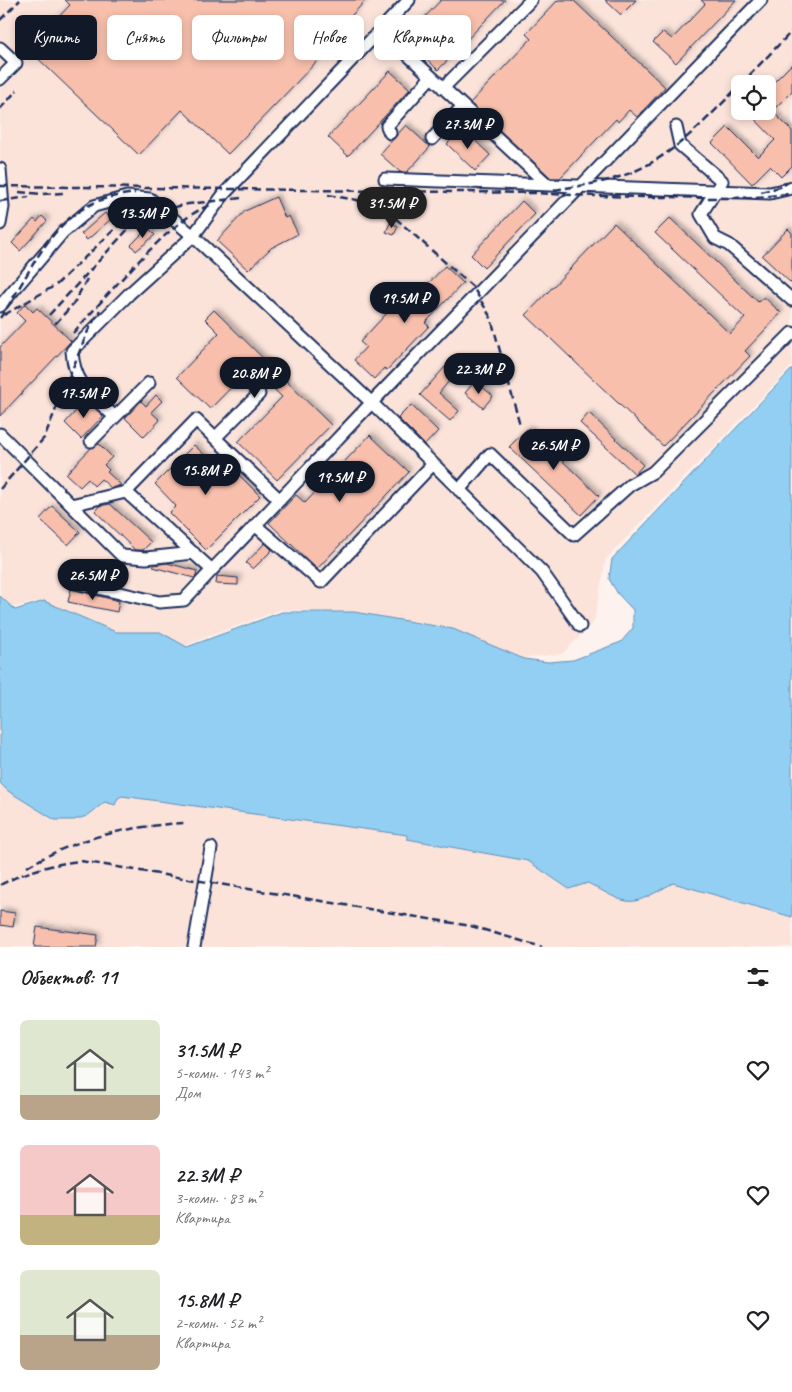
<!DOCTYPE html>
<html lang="ru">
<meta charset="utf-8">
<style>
:root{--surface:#fff;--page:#f2f2f2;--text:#202124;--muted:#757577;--accent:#111827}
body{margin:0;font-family:Caveat,sans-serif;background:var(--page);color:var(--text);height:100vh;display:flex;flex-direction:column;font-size:19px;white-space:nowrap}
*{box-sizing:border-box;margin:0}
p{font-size:16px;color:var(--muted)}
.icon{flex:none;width:28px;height:28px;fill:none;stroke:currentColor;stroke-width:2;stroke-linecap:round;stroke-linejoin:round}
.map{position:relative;height:947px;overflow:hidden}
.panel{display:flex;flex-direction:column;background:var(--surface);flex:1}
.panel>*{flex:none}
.banner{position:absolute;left:15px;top:15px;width:500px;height:45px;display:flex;gap:10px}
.buttons{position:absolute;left:731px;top:75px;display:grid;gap:10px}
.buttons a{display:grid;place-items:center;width:45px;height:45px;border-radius:8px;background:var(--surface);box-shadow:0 2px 8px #0003;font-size:25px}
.price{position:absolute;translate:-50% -42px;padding:0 11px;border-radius:18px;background:var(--accent);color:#fff;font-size:16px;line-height:32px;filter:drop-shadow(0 1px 2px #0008)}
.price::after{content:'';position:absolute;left:50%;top:30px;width:15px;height:11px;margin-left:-8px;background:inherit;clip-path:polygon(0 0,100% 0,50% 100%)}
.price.current{background:#222;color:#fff}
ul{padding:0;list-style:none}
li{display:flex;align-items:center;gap:15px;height:125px;padding:0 20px}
li span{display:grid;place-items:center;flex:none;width:140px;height:100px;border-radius:8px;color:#555}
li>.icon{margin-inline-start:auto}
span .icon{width:60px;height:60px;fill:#fffc;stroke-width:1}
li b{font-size:21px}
h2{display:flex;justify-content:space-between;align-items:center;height:60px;padding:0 20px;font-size:21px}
.chip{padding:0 18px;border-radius:8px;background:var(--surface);box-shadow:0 2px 8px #0003;font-size:18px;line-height:45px}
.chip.current{background:var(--accent);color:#fff}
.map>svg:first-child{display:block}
</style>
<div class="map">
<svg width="792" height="947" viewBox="0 0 792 947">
<defs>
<filter id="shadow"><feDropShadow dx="3" dy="-3" stdDeviation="2.5" flood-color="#0004"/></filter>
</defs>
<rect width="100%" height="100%" fill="#fdf2ee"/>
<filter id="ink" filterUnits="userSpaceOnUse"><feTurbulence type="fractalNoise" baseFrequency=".02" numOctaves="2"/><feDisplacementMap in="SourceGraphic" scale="10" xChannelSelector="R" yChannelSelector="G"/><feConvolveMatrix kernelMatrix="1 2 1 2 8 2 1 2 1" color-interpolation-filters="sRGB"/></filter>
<g filter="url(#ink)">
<!-- built -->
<path fill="#fbe3da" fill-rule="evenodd" d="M0,0H792V366L606,559L594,622L562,654L522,658L452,630L353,612L280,610L183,646L159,632H114L39,601L12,608L0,596ZM740,84H768V111H740Z
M0,783L8,791L74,820L87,816L105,802L122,796L408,835V839L528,861L569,889L588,883L598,889L642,900L673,883L792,917V947H0Z"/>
<!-- water -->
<path fill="#92cff3" stroke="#628fb7" d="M792,369V917L673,883C629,907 633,908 588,883L569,889L528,861L407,839V835L122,796L118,798L115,805L105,802L87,816L74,820H55L8,791L0,783V596L15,610L44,601L116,632H160L187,647L282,612H354L453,629L524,659L548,662L573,660L621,642L633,628V610L618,594L609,579L612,559Z"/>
<!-- building -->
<path fill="#f7bfac" stroke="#1b2f5e" filter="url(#shadow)" d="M65,0H366L339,29L343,34L228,154L182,110L139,155L28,49L70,5Z
M441,0H505L438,70L405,38Z
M558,0H573L665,87L637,117L629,110L618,122L616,119L560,178H551L470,103L531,39L526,34Z
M605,0H636L621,15Z
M701,0H736L676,63L653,42L663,32L672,39L705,4Z
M792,64V91L772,111L792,131V166L781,177L770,166L752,184L712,143L728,127L758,157L775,140L747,111H768V88Z
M390,71L410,89L348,156L328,137Z
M406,125L430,147L407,172H400L380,154Z
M462,128L490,155L475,171L447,144Z
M276,197L285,218L289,216L298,234L271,248L248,270L217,241L245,211Z
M522,201L535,214L484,268L471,255Z
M105,213L111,219L87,240L81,234Z
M42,216L47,221L20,251L12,243L34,219L37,222Z
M670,218L758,302L764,297L781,313L745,351L750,356L663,446L526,315L614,223L730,334L745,318L655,233Z
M390,223L398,226L394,235L386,232Z
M148,228L155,235L136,251L131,245Z
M788,229L792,233V284L762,256Z
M445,266L463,283L425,323L429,326L387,370L384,368L374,379L354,360L366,347L360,342L400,299L407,306Z
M25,304L33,312L37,308L71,341L0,416V347L25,321L17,313Z
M214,310L331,425L277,480L238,442L282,397L251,367L210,409L177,377L219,333L205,319Z
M445,367L454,375L439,393L459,411L450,421L420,395Z
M475,381L493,396L483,408L465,393Z
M156,395L162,401L151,412L160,420L144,437L125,418L141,401L146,406Z
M86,400L103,416L81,439L65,423Z
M411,405L438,431L425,445L398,418Z
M589,413L643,465L635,474L580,423Z
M528,428L599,496L581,515L509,447Z
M370,435L409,472L317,569L269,523L296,495L305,503Z
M99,444L112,457L104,465L109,470L107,472L121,485L111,488L101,479L94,486L88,479L80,487L66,474L91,448Z
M194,445L215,465L222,458L260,496L206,550L169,513L176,506L155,484Z
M110,504L151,542L143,550H135L95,511L99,506Z
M52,506L80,532L68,545L40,519Z
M265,543L272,550L253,569L246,563Z
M167,563L197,571L196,576L194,578L153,567L154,565Z
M217,576L238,578V585L216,584Z
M71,589L119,601L117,612L68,602Z
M0,911L15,913L13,927L0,925Z
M37,927L98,935L96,947H34Z"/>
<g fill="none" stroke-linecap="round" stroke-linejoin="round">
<!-- minor casing -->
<g stroke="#1b2f5e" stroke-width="15">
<path id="minor" d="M381,30L548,185
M0,48L16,63L0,79
M443,88L531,0
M676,127L680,145L722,181L701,214L715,238L729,245L792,300
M390,133L387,126L431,77
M432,139L463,106
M0,169L3,207L0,224
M385,179L770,193L792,188
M0,306L63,232L94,206L127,197L150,199L193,236L372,403L542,572L580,626
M115,417C92,395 74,385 72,351L129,294L193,236L224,194L409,0
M0,434L122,556L146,558L194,553
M215,438L259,394
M91,441L149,383
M459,490L490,454L574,535L630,485L653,472L792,333
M280,500L196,420L126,492L212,570C268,513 322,455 377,397C505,265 633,133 761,0
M71,505L126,492
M255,525L321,582L433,464
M72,582L159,602L184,600L212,570
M194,947L211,848"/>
</g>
<!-- minor -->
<use href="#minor" stroke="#fff" stroke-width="11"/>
<!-- rail -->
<path stroke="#1b2f5e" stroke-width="2.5" stroke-dasharray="8 4" stroke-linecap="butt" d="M0,20L20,0
M741,84L792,31
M0,109L17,90
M0,186L537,193C581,196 626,197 670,197C711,198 751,200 792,193
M554,190C577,186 600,184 622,176C670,160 706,120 740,85
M19,192L43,194L64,193
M761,192L780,187L792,180
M328,195L357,200L393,216L473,287L491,318L520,425
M0,201L29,197
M4,315L56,285L122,222L141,208
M49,315L130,227L158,211L188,204L241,198
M0,318C30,276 48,219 101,200C111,196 124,195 135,193
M55,324L74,303L87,279
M73,333C103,301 172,216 211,205
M0,489L44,438L88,331L100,310
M27,867C75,838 129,826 184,823
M0,885C27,871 51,864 81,861L471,926L542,947"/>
</g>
</g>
</svg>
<div class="buttons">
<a><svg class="icon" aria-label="locate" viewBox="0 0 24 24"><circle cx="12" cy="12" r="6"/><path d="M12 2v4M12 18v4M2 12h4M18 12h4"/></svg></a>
</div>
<b class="price" style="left:468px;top:150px">27.3M ₽</b>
<b class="price current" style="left:392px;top:229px">31.5M ₽</b>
<b class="price" style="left:143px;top:239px">13.5M ₽</b>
<b class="price" style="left:405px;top:324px">19.5M ₽</b>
<b class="price" style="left:479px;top:395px">22.3M ₽</b>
<b class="price" style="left:255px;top:399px">20.8M ₽</b>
<b class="price" style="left:84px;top:419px">17.5M ₽</b>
<b class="price" style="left:554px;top:471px">26.5M ₽</b>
<b class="price" style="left:206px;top:496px">15.8M ₽</b>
<b class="price" style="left:340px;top:503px">19.5M ₽</b>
<b class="price" style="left:93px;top:601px">26.5M ₽</b>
<div class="banner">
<a class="chip current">Купить</a>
<a class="chip">Снять</a>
<a class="chip">Фильтры</a>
<a class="chip">Новое</a>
<a class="chip">Квартира</a>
</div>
</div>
<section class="panel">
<h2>Объектов: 11<svg class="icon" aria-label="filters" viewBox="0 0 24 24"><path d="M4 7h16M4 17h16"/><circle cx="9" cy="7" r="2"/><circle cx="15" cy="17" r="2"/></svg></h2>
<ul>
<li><span style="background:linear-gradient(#dfe7d0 75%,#b9a48a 0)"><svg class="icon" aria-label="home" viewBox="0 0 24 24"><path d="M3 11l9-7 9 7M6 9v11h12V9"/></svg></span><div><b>31.5M ₽</b><p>5-комн. · 143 m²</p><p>Дом</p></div><svg class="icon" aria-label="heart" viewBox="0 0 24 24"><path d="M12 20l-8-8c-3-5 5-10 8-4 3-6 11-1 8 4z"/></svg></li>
<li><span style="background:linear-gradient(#f6c9c9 70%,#c2b280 0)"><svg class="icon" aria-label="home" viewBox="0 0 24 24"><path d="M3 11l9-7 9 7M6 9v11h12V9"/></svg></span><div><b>22.3M ₽</b><p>3-комн. · 83 m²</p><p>Квартира</p></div><svg class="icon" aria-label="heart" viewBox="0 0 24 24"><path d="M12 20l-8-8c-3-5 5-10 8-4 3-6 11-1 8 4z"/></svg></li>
<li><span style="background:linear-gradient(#dfe7d0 65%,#b9a48a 0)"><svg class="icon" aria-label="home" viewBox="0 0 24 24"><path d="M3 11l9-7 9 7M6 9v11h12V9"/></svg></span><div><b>15.8M ₽</b><p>2-комн. · 52 m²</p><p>Квартира</p></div><svg class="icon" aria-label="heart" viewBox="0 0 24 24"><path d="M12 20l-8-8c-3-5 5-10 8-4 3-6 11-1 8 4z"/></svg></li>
</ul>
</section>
